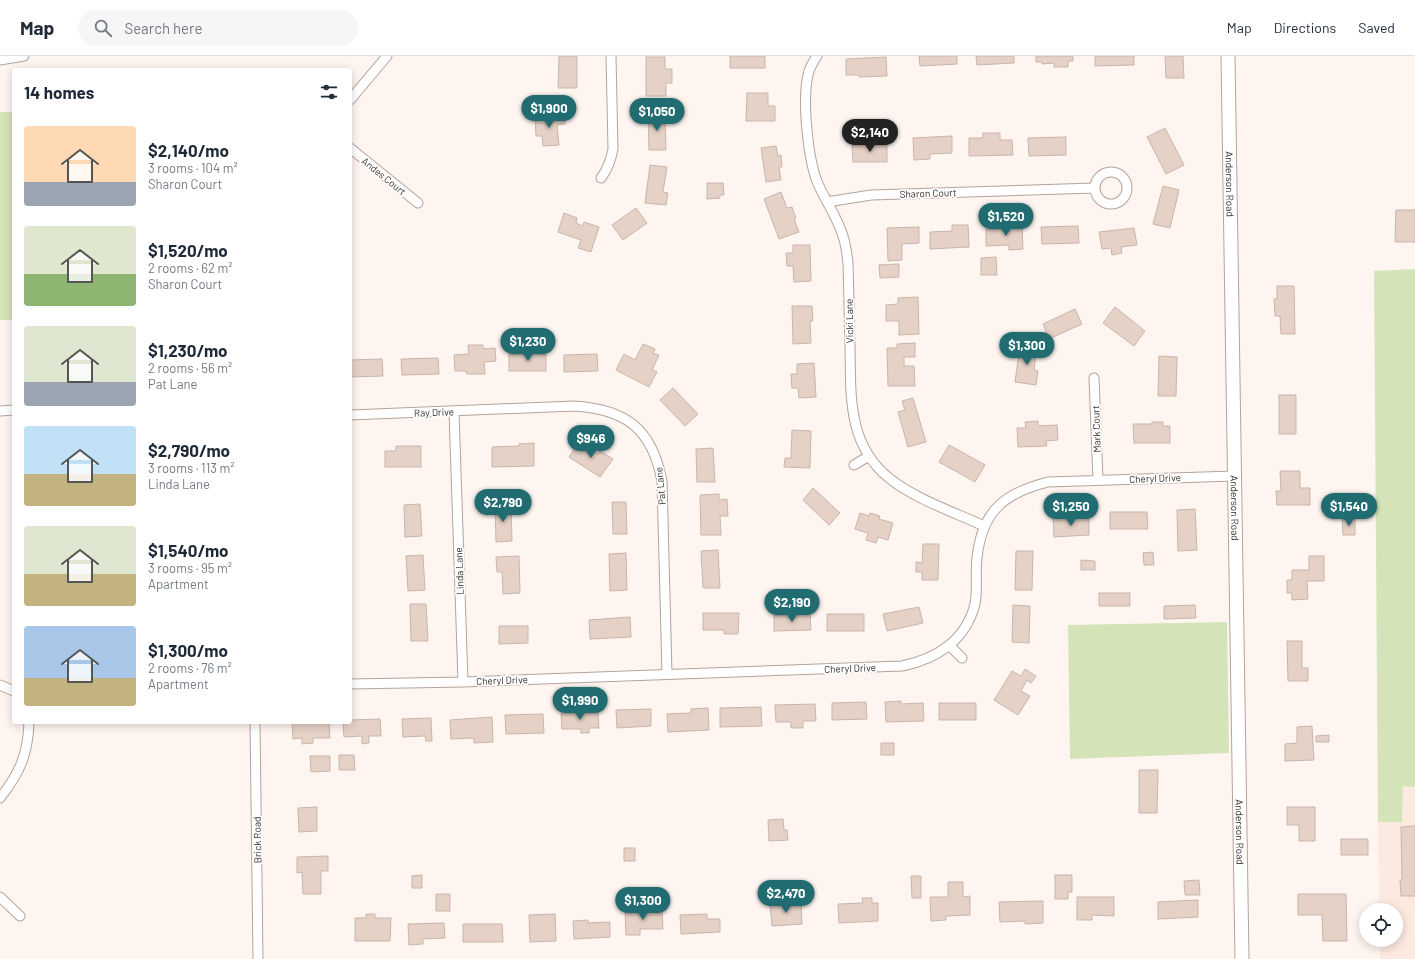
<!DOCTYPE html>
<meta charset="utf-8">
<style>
:root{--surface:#fff;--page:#f6f6f7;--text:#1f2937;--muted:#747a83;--line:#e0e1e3;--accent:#206c71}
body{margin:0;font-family:Barlow,sans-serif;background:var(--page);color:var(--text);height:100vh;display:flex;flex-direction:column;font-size:15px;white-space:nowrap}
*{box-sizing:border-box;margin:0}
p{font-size:13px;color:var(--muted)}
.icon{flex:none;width:22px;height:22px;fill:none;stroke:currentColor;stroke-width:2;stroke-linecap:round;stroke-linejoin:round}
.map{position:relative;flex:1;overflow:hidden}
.side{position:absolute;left:12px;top:12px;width:340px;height:656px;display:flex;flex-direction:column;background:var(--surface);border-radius:4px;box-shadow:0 2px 10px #0003}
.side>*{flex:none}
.buttons{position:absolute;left:1359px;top:847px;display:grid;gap:8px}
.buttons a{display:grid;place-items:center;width:44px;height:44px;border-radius:50%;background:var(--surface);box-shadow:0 2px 10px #0003;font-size:20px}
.price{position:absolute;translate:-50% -34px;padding:0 9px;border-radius:14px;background:var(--accent);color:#fff;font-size:13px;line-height:26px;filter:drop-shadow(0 1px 2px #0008)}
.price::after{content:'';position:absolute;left:50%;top:24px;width:12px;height:9px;margin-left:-6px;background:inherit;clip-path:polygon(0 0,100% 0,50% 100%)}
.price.selected{background:#222;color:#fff}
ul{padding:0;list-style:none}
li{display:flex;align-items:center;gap:12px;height:100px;padding:0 12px}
li span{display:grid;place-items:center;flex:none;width:112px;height:80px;border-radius:4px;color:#555}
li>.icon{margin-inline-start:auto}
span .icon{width:48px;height:48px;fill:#fffc;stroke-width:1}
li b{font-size:17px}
h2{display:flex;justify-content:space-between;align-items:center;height:48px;padding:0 12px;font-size:17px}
header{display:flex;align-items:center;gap:24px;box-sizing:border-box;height:56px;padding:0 20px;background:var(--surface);border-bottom:1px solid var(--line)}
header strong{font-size:19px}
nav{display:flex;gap:22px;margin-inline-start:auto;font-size:14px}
.search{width:280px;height:36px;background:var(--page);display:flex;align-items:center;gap:10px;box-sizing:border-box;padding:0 14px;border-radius:22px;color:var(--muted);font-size:15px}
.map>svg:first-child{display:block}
</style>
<header>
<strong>Map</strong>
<div class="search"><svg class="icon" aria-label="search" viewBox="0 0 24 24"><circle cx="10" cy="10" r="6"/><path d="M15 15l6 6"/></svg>Search here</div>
<nav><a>Map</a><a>Directions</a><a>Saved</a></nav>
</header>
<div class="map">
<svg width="1415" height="903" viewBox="0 0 1415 903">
<rect width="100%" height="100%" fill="#fef5f1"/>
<!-- commercial -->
<path fill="#fce9e0" d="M1403,730L1415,731V903H1380V884H1396V854H1379L1378,766H1402Z"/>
<!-- green -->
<path fill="#d4e4b8" d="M0,56H14V264H0Z
M1415,213V731L1403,730L1402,766H1378L1374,215Z
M1227,566L1229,697L1070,703L1068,569Z"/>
<!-- building -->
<path fill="#e5d1c6" stroke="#c9b5aa" d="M559,0H577V32H558Z
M730,0H765V12H730Z
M919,0H957V8L920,10Z
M976,0H1014V7L977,9Z
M1036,0H1073V5H1068V11H1054V7L1042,8V6H1036Z
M1095,0H1134V9L1095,10Z
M1165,0H1183L1184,22H1166Z
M646,1H665V13H672V27H666V40H646Z
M886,1L887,20L859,21V19H846V3Z
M747,37H768V50H775V65H746Z
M648,58H665L666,94H649Z
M565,60V68L557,69L559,89L543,90L542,80H536L535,61Z
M1165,72L1184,109L1166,118L1147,81Z
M983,77H1000V84H1012L1013,99L969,100V82H983Z
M952,80V97L930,98V103L914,104L913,82Z
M1066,81V99L1029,100L1028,82Z
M852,89H887V106H853Z
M776,90L778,100L781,99L782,111H779L781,124L766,126L761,92Z
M650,109L667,111L663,136L668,137L666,149L645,147Z
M707,127H723L724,139H720V142L707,143Z
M1163,130L1179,134L1170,172L1153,168Z
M781,136L787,152L792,151L796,162L794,163L799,176L779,183L764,143Z
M636,152L647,167L623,184L612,169Z
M1396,154H1415V186H1395Z
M564,157L577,162L576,167L583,170L584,166L599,171L591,196L578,192L581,184L558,176Z
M1022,167L1023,193L1009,194V189L986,190V173H1007V168Z
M952,169H968L969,191L930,193V176L952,175Z
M1078,170L1079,187L1042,188L1041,171Z
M919,171V187L902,188V204L888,205L887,172Z
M1134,172L1137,189L1121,191L1122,197L1112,199L1111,192L1102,193L1099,176Z
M793,189H810L811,225L794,226L793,210H787L786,197H793Z
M996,201L997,219H981V202Z
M899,208V221L880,222L879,209Z
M1277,230H1294L1295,278H1281L1280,260H1275L1274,243H1277Z
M918,241L919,278L899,279V265H886V249L898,248V242Z
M792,250H812L813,265H810L811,287L793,288Z
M1115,251L1145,275L1134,290L1103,267Z
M1075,253L1082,268L1049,283L1043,268Z
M915,287V301H904V310H914L915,330H888L887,292H897V288Z
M643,288L655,293L653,297L659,299L652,314L657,316L649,331L616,314L624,298L635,304Z
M468,289H483V293L495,292L496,305L484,306L485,318H467L466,315H455L454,299L469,298Z
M1020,289L1037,291L1034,314L1038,315L1036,329L1015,326Z
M509,298H546V315H509Z
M597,298L598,315L564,316V299Z
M1159,300L1177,301L1176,340H1158Z
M438,302L439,318L402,319L401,303Z
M382,303L383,320L350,321V304Z
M814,307L816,341L799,342L798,332H792L791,318H797V308Z
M673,332L698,358L685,370L660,344Z
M1279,339H1296V378H1279Z
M913,342L926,386L908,391L898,356L905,354L902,345Z
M1038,365V370L1057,369L1058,384L1046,385L1047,390L1018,391L1017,372H1026L1025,366Z
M1152,366H1163V370H1170V387H1134L1133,368H1152Z
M792,374L811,375L810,412L784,411L785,402H791Z
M580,385L598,398L600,395L613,403L600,421L569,401Z
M534,387V410L492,411V391L519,390V388Z
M949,389L985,409L975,426L939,406Z
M396,390H421V411H385V395H396Z
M713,392L715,426H697L696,393Z
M1280,415H1300V432H1310V449H1277L1276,435H1281Z
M813,432L840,457L829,469L803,444Z
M719,438V444L727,443L728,460H720L721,479H701L700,439Z
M612,446H626L627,478H613Z
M420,448L422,480L405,481L404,449Z
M495,448H511L512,485L496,486Z
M1195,453L1197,494L1178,495L1177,454Z
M1110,456H1147L1148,473H1110Z
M860,457L869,460L870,457L880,460L879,463L893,467L888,484L878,481L876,487L866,484L868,477L855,473Z
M1089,461V479L1054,481L1053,462Z
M1342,463H1355V479H1343Z
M923,488H939L938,524H922V516H916V506L922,507Z
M718,494L720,532H703L701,495Z
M1016,495H1033L1032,534H1015Z
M1153,496L1154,509H1144L1143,497Z
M626,497L627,534L610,535L609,498Z
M423,499L425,534L408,535L406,500Z
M519,500L520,537L503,538L502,516H497L496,501Z
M1309,500H1324V525H1307L1308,543L1292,544V537H1287V524H1292V514H1309Z
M1081,504L1095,505V514H1081Z
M1099,537H1130V550H1099Z
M410,548H426L428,585H411Z
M1013,549L1030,550L1029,587L1012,586Z
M1195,549L1196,562L1164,563V550Z
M919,551L923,567L887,575L883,558Z
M703,557H739L738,578H724V574H703Z
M810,558L811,574L774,575V559Z
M827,558H864V575H827Z
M630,561L631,581L590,583L589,564Z
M499,570H528V587L499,588Z
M1287,585H1302V612H1308V625H1288Z
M1025,613L1036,620L1031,627L1027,624L1021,635L1030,640L1018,659L994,644L1012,615L1021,620Z
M901,645V648L923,647L924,665L886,666L885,646Z
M866,646L867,663L832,664V647Z
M939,647H976V664H939Z
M815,648L816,665H803V672H791V666H776L775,649Z
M761,651L762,670L720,671V652Z
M708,652L709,674L668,676L667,658L691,657V653Z
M651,653V670L617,672L616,654Z
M598,656L599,672H589V677H581V673H562L561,657Z
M543,658L544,677L506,678L505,659Z
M492,661L493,686L474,687V682L451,683L450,664Z
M431,662L432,685H426L425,680L403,681L402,663Z
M380,663L381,680H369V687L362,688V680L344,681L343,666H350V664Z
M292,666H329L330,682H313V687L302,688V682L293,683Z
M1312,670L1314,704L1285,705V688L1297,687V671Z
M1329,679V686H1316V680Z
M881,687H894V699H881Z
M339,699H354L355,714H339Z
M310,700H330V715L311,716Z
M1139,714H1158L1157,757H1139Z
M317,751V775L299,776L298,752Z
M1287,751H1315V785H1299V769H1287Z
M783,763L784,774H787L788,784L769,785L768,764Z
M1415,770V840H1401L1400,824H1402L1401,771Z
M1341,783H1368V799H1341Z
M624,792H635V805H624Z
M328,800V815H321V838H303L302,816L297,817V801Z
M422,819V832H412V820Z
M1055,819H1072V836H1068V843H1055Z
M911,820H921V842H912Z
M1199,824L1200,839H1185L1184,825Z
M948,826H963V841L970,840V859L946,860V864L931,865L930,841H948Z
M436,838H450V855H436Z
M1298,838H1346L1347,885H1323L1322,859H1298Z
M1077,841H1114V860L1092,859V864H1077Z
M862,842H872V847H878V865L839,867L838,848L863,847Z
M1198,844V861L1158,863V846Z
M1043,845V867L1025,868V865L1000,866L999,846Z
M801,847L802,868L772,870L770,849Z
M662,854L663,873H640V879H626L625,855Z
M366,858H375V862H391L390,885H355V862H366Z
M555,858L556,885L530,886L529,859Z
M707,858V863H720V876L681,878L680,859Z
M588,864V867L610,866V881L574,883L573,865Z
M444,867L445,882L423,883V888L409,889L408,868Z
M463,868H502L503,886H463Z"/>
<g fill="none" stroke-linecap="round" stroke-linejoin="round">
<!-- street casing -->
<g stroke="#b6a399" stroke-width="11">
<path id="street" d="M817,0C813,6 809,12 808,19C802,45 808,104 818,128C825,143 834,157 840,172C845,183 847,196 848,208C849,235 849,263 850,290C851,339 847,388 889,422C915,443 954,456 984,470
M0,4L24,0
M350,44L387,0
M350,92L418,147
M1095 132a16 16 0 1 1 32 0a16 16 0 1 1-32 0Z
M601,122C608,113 611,104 613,93L611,0
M827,146L871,139L1095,132
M1094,322L1098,424
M0,355L14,354
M454,355L463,626
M350,359L574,350C625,353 652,372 662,425L667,618
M854,409L869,400
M949,589L962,602
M350,628L463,626L902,610C937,603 966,584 975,548C978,533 975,517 977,502C982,455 1004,437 1048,426L1234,420
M0,629L14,635
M255,666L258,903
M0,742C20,717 28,698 29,666
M0,841L20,860"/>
</g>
<!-- secondary casing -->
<g stroke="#b6a399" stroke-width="15">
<g id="secondary">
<path id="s1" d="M1228,0L1242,903"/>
</g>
</g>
<!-- street -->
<use href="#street" stroke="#fff" stroke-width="9"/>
<!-- secondary -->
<use href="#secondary" stroke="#fff" stroke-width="13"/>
</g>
<g text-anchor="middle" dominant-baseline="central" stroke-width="3.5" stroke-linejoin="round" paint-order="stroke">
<!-- street labels -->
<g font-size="10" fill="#352e2a" stroke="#fff">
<text transform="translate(384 120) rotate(39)">Andes Court</text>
<text stroke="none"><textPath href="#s1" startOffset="128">Anderson Road</textPath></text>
<text transform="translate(928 137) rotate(-2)">Sharon Court</text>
<text transform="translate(849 265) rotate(-91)">Vicki Lane</text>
<text transform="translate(434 356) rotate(-2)">Ray Drive</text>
<text transform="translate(1096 373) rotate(-92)">Mark Court</text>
<text transform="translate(1155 422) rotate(-2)">Cheryl Drive</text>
<text transform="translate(660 430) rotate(-95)">Pat Lane</text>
<text stroke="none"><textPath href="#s1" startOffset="452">Anderson Road</textPath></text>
<text transform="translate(459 515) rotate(-92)">Linda Lane</text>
<text transform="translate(850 612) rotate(-2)">Cheryl Drive</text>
<text transform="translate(502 624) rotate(-2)">Cheryl Drive</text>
<text stroke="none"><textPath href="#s1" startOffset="776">Anderson Road</textPath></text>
<text transform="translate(257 784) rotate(-91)">Brick Road</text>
</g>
</g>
</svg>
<div class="buttons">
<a><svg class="icon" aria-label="locate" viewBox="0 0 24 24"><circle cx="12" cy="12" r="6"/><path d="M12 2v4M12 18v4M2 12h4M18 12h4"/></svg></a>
</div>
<b class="price" style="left:549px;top:73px">$1,900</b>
<b class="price" style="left:657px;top:76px">$1,050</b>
<b class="price selected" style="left:870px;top:97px">$2,140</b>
<b class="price" style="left:1006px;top:181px">$1,520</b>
<b class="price" style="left:528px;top:306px">$1,230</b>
<b class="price" style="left:1027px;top:310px">$1,300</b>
<b class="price" style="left:591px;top:403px">$946</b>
<b class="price" style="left:503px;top:467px">$2,790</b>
<b class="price" style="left:1071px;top:471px">$1,250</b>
<b class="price" style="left:1349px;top:471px">$1,540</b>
<b class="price" style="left:792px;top:567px">$2,190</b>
<b class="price" style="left:580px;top:665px">$1,990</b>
<b class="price" style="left:786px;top:858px">$2,470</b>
<b class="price" style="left:643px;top:865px">$1,300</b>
<section class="side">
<h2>14 homes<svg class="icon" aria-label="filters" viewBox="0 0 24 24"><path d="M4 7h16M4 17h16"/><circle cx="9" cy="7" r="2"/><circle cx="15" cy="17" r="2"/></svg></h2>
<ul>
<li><span style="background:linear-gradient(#ffd9b3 70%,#9aa5b1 0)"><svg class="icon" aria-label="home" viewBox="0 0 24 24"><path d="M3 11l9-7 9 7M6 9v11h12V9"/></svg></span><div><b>$2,140/mo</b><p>3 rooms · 104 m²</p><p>Sharon Court</p></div></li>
<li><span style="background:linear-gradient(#dfe7d0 60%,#8fb573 0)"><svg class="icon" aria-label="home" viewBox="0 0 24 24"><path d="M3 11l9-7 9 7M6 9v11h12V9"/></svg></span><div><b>$1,520/mo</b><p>2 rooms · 62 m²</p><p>Sharon Court</p></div></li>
<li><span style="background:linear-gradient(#dfe7d0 70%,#9aa5b1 0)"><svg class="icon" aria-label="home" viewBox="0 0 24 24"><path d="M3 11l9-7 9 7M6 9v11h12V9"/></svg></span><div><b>$1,230/mo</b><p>2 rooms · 56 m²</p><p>Pat Lane</p></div></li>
<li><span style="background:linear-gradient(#bfe0f5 60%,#c2b280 0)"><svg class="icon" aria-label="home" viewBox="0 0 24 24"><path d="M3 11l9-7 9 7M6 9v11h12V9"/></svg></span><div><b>$2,790/mo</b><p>3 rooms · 113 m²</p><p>Linda Lane</p></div></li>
<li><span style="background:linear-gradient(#dfe7d0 60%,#c2b280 0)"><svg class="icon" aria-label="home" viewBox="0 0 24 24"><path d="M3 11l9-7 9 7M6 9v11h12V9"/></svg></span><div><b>$1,540/mo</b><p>3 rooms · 95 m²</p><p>Apartment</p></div></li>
<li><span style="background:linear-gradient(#a9c7e8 65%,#c2b280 0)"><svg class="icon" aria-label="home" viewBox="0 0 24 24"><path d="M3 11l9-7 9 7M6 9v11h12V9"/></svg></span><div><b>$1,300/mo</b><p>2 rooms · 76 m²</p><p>Apartment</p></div></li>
</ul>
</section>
</div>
